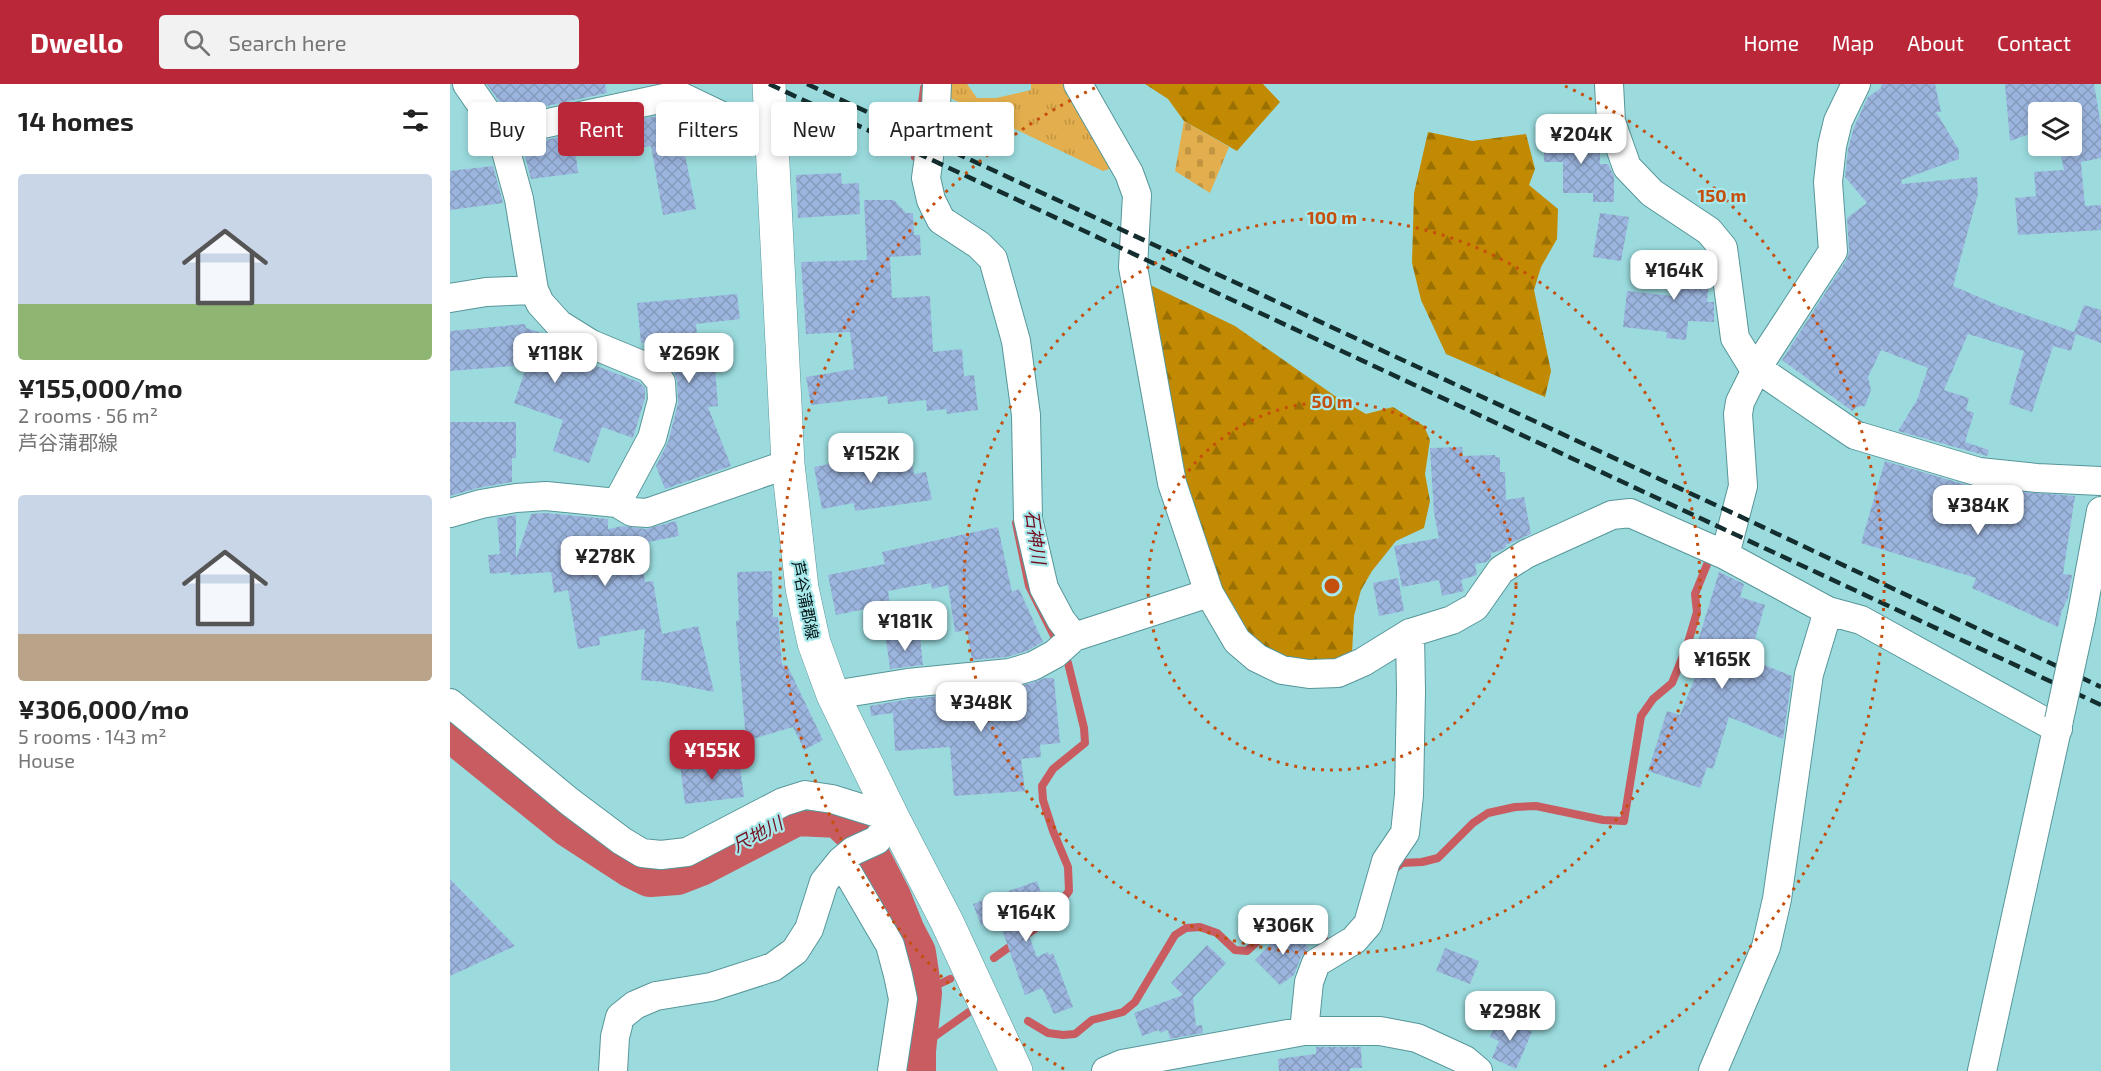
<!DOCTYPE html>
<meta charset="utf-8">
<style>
:root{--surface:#fff;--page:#f2f2f2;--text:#222;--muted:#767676;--accent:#b92739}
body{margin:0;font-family:"Exo 2","Noto Sans JP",sans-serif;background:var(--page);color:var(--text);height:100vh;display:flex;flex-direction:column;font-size:22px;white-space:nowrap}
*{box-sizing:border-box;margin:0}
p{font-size:20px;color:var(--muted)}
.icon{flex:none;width:33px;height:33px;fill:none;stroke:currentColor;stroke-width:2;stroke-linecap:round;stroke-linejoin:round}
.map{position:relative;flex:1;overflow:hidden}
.side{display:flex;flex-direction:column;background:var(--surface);width:450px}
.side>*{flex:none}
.banner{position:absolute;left:18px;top:18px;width:570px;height:54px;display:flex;gap:12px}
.tools{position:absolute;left:1578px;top:18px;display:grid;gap:12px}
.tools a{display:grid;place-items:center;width:54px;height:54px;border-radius:6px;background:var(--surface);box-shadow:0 3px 9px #0003;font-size:30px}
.price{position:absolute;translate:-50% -51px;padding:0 14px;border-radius:12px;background:#fff;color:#222;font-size:20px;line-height:39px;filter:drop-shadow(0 2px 3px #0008)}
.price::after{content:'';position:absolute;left:50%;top:36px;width:18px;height:14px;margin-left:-9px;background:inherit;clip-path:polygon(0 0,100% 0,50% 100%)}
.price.on{background:var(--accent);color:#fff}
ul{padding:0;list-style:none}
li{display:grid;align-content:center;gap:12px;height:318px;padding:0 18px}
li span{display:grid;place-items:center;height:186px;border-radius:6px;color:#555}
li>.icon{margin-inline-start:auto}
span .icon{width:108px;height:108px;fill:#fffc;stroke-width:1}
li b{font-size:26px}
h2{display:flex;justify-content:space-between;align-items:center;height:72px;padding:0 18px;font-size:26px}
.pill{padding:0 21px;border-radius:6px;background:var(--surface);box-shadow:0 3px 9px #0003;font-size:21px;line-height:54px}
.pill.on{background:var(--accent);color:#fff}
header{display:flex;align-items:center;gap:36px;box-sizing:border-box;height:84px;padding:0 30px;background:var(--accent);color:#fff}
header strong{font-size:28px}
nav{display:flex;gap:33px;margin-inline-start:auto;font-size:21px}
.search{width:420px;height:54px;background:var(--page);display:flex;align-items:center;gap:15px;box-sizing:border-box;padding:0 21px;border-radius:6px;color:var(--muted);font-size:22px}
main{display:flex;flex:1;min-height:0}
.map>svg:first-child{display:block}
</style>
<header>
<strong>Dwello</strong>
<div class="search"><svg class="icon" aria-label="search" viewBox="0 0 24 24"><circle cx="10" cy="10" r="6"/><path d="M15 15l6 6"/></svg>Search here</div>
<nav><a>Home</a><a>Map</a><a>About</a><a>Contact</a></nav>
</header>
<main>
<section class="side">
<h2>14 homes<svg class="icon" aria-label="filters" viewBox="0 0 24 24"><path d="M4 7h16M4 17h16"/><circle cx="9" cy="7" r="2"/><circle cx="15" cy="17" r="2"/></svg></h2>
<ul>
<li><span style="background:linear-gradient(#c9d6e8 70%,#8fb573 0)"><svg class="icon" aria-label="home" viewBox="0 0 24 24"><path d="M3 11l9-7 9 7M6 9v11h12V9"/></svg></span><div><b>¥155,000/mo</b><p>2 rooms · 56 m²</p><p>芦谷蒲郡線</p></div></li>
<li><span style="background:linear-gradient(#c9d6e8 75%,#b9a48a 0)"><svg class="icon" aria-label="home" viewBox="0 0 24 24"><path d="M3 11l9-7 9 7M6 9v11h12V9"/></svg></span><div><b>¥306,000/mo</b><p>5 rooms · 143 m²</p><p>House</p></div></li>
</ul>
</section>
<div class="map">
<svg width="1651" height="987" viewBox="0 0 1651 987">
<defs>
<pattern id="grass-tufts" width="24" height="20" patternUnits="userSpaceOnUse" patternTransform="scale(1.5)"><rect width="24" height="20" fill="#e3ae4d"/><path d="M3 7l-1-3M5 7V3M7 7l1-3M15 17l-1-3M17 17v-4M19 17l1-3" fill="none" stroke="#c19542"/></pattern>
<pattern id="forest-firs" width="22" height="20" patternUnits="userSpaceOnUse" patternTransform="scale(1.5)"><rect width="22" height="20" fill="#c18a02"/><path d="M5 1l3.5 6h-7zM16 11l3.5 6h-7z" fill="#9a7003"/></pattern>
<pattern id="cemetery-stones" width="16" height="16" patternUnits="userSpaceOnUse" patternTransform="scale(1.5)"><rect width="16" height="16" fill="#e3ae4d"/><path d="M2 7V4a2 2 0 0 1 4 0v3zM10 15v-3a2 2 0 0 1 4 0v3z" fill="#c19542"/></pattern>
<pattern id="building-cross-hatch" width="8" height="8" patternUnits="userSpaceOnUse" patternTransform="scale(1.5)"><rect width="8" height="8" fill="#9cb5de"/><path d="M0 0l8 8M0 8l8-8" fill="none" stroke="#859bbe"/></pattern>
</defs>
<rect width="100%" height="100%" fill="#9bdbde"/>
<!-- grass -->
<path fill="url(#grass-tufts)" d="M494,0H517L527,14H546L581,6V0H616L665,83L653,87L496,12Z"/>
<!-- forest -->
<path fill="url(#forest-firs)" d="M695,0H813L830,18L787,67L734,37L718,15Z
M978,48L1022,57L1076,50L1085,85L1079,101L1108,125L1107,155L1091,183L1084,206L1101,287L1095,313L996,270L971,216L962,179L964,109Z
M694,198L785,242L885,312L916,330L943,323L974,342L980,356L975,390L980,417L974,444L946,457L922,487L911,506L904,532L902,569L887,579H838L808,563L764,503L732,398Z"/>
<!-- cemetery -->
<path fill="url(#cemetery-stones)" d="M734,37L779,63L760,109L725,87Z"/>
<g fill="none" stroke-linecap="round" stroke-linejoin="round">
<!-- stream -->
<path stroke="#c85c60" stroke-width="8" d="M465,73L474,4
M566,439L579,502L608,560
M945,785L952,779L972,778L988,774L1023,739L1038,729L1065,723L1086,722L1153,736L1174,737L1191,632L1203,615L1222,599L1237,562L1247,528L1245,510L1258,478
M544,874L597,836L619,807L618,783L603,747L593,716L592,702L603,685L635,659L634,644L618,579L613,570
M470,909L500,895
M578,937L598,949L613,951L625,950L642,936L673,928L685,918L725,851L736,844L750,843L767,849L785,866L797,867L836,831L849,830L859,837L876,858
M464,967L519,928"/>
<!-- river -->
<path stroke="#c85c60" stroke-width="44" d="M0,645L119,741L182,782L200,791L227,789L250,780L346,730L389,732L405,747L439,813L453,848L464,869L470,909L464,967V987"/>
</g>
<!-- building -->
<path fill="url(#building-cross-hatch)" d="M37,0H155L157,9L64,29L63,26L59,27L57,18L51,20Z
M1432,0H1485L1491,28H1486L1509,66V75L1451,96L1452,100L1527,93L1528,110L1503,202L1550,222L1624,248L1634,221L1651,226V259L1626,250L1621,267L1603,262L1582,328L1559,320L1574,267L1518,250L1494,306L1519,314L1516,326L1524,329L1515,358L1539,366L1537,372L1448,347L1467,316L1478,284L1431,266L1418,293L1421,306L1415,322L1407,323L1402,327L1332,276L1397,175L1399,166L1397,134L1417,119L1395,93L1398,65L1404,43L1418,13L1431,4Z
M1555,0H1644L1651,42V74L1631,78L1635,122L1651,121V146L1568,151L1565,114L1586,112L1584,88L1614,86L1609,62H1622V28H1588V47L1560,57Z
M216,30H223L228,73L235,71L246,125L213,131L201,62L163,68L160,51L124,56L128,89L81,95L72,61Z
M1140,48V55L1150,56V80H1158L1164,92V118H1143V109H1113V78H1094V49Z
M43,82L53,119L0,126V87Z
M391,89L392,100L409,99L410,130L348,134L346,91Z
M414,116H444L456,129H463L464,151H470L471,171L440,173L442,214L480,212L483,268L512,265L514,292L524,291L528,326L497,330L496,325L477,327L476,316L438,320L437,312L361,321L356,293L404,285L400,248L356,250L351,178L417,176Z
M1150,129L1179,133L1171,177L1143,173Z
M1228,168L1257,171L1260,191L1257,218H1264V238L1238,237L1236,256L1216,254L1217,248L1173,243L1177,207L1223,212Z
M287,210L290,235L246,240L250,284L265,283L268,322L258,323L281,382L215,405L206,382L218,358L228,320L227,297L224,288L218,281L216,257L191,259L187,219Z
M75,240L76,244L97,251L119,266L106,267L189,298L195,304V314L183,354L152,343L139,379L103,367L113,336L64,319L77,281L0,287V247Z
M0,338H66V374H62V398L28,404L0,412Z
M1012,363L1013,372L1045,371V373H1050V388H1055L1056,416L1074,413L1081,450L1056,461V463L1050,467L1041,469V473L1037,478L1025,480L1027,491L1011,496L1014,507L992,512L989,496L952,503L944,462L989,454L984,429L980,364Z
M426,371L428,381L461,376L464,390L476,388L482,416L405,427L404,419L372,425L364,383Z
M1435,377L1527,404L1625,412L1613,490L1622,491L1620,502L1618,514L1612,526L1608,543L1522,504L1526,494L1411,459Z
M96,429L158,435V445L173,442L196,445L226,437L229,452L188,460L195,498L203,497L212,550L248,542L264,608L214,598L191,596L195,545L149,553L150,561L128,565L118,506L104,509L101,488L60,491L61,488L40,490L38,471L50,470L47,434L66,431V475L81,430Z
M548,443L562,508L569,505L593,558L577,567L557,573L522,576L517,546L505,548L498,501L482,505L481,499L438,507L440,520L386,531L378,491L435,480L432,468Z
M322,487L323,533H328L332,581H337L373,656L354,666L343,643L296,657L286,537L289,536L287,488Z
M1269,488L1294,500L1290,513L1315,521L1299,575L1342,592L1333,655L1279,633L1263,685L1257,683L1250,704L1198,687L1217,627L1230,631L1258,561L1248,557Z
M948,494L954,527L929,532L923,499Z
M470,553L473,581L440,585L436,555Z
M595,594H604L610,659L590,661L591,673L571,675L575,707L504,712L500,663L445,667L443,629L421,632L420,622L460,615L562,605Z
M279,674L280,677L289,675L294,713L235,720L230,680Z
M0,795L65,862L0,892Z
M587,797L594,818L582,822L585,829L572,834L587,873L598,868L599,871L603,869L623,923L604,930L592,904L575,911L548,834L531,841L523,820Z
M837,843L859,864L851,873L844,891L830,901L805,876Z
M757,861L776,879L743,914L746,942L752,941L753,949L720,955L718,946L710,949L709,946L692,952L684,929L733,911L721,899Z
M995,864L1029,877L1020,900L986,887Z
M1049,933L1082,948L1066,985L1042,974L1049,957L1040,953Z
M866,963H911L912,984H900V987H829L828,975L866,970Z"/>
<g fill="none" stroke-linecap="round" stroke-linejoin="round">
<!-- street casing -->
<g stroke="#579699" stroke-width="30">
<path id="street" d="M17,0L51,49L69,115L84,206L90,219L109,240L141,260L199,284L211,298L212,316L202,354L167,419
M487,0L486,23L476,94L481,116L491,136L529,161L543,175L566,257L576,331L578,435L594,504L611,536L624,553
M628,0L679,89L687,111L683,183L722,399L759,509
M1159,0L1161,38L1177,83L1202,109L1259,147L1273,164L1285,254L1301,280L1405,351L1529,388L1587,394L1651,397
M51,49L228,11L322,56
M0,214L36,208L84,206
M0,429L31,420L66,414L96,412L167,419L182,428L197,429L338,380
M1275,471L1293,402L1288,330L1290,318L1307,284L1383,167L1378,98L1382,62L1388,37L1406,0
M1631,535L1651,427
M383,611L458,599L560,589L583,582L605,570L624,553L759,509L787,557L807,574L832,586L859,590L888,589L913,578L960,549L1002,536L1025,523L1051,486L1076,470L1162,431L1180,429L1275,471L1378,527L1411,536L1608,645
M0,619L120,718L172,757L192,769L211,771L237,768L333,718L355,711L382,715L443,734L427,756L403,767L391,777L374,798L359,845L345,867L323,883L261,903L206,912L185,921L170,933L165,953L163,987
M391,777L440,861L448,891L453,915L442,987
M854,947L859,898L866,879L904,856L918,840L936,777L955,749L959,711L961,607L960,549
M656,987L672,980L854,947H930L967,954L1015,976L1028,987
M1263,987L1316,863L1327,815L1359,590L1378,527
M1532,987L1609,636"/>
</g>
<!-- secondary casing -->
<g stroke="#579699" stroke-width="34">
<path id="secondary" d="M319,0L338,380L352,504L364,559L383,611L443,734L497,838L566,987"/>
</g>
<!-- street -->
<use href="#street" stroke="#fff" stroke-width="28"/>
<!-- secondary -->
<use href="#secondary" stroke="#fff" stroke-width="33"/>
<!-- rail -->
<path stroke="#142e2f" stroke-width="4.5" stroke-dasharray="12 6" stroke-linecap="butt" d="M319,0L1651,621
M357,0L1300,437L1651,603"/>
<!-- street-bridge casing -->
<g stroke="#579699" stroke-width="30" stroke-linecap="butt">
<path id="street-bridge" d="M1609,636L1631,535"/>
</g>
<!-- street-bridge -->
<use href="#street-bridge" stroke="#fff" stroke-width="28"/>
</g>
<!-- distance rings -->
<g fill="none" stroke="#c54f0d" stroke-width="3" stroke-dasharray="3 6">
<circle cx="882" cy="502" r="184"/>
<circle cx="882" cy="502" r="368"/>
<path d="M614 985A552 552 0 0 1 649 2M1115 2A552 552 0 0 1 1150 985"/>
</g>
<g text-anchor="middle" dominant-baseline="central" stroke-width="4.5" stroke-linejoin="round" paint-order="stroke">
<!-- street labels -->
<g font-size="16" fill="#001415" stroke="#a8e8eb">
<text transform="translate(356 516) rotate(79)">芦谷蒲郡線</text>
</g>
<!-- water labels -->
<g font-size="18" font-style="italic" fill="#750e1e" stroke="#a8e8eb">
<text transform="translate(586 453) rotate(82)">石神川</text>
<text transform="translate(307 750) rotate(-28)">尺地川</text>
</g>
</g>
<circle cx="882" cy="502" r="9" fill="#c54f0d" stroke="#a8e8eb" stroke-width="3"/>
<g font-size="18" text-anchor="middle" font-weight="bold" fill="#c54f0d" stroke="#a8e8eb" stroke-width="4.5" stroke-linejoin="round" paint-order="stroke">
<text x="1272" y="118">150 m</text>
<text x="882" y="140">100 m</text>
<text x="882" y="324">50 m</text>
</g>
</svg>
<div class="tools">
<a><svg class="icon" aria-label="layers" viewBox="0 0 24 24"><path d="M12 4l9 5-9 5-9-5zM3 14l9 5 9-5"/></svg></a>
</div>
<b class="price" style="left:1131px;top:81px">¥204K</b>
<b class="price" style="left:1224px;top:217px">¥164K</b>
<b class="price" style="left:105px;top:300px">¥118K</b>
<b class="price" style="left:239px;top:300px">¥269K</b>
<b class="price" style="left:421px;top:400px">¥152K</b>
<b class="price" style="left:1528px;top:452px">¥384K</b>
<b class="price" style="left:155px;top:503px">¥278K</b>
<b class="price" style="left:455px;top:568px">¥181K</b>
<b class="price" style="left:1272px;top:606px">¥165K</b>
<b class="price" style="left:531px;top:649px">¥348K</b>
<b class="price on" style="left:262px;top:697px">¥155K</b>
<b class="price" style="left:576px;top:859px">¥164K</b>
<b class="price" style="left:833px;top:872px">¥306K</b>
<b class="price" style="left:1060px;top:958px">¥298K</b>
<div class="banner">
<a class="pill">Buy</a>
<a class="pill on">Rent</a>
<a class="pill">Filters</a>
<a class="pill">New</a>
<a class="pill">Apartment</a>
</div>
</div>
</main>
